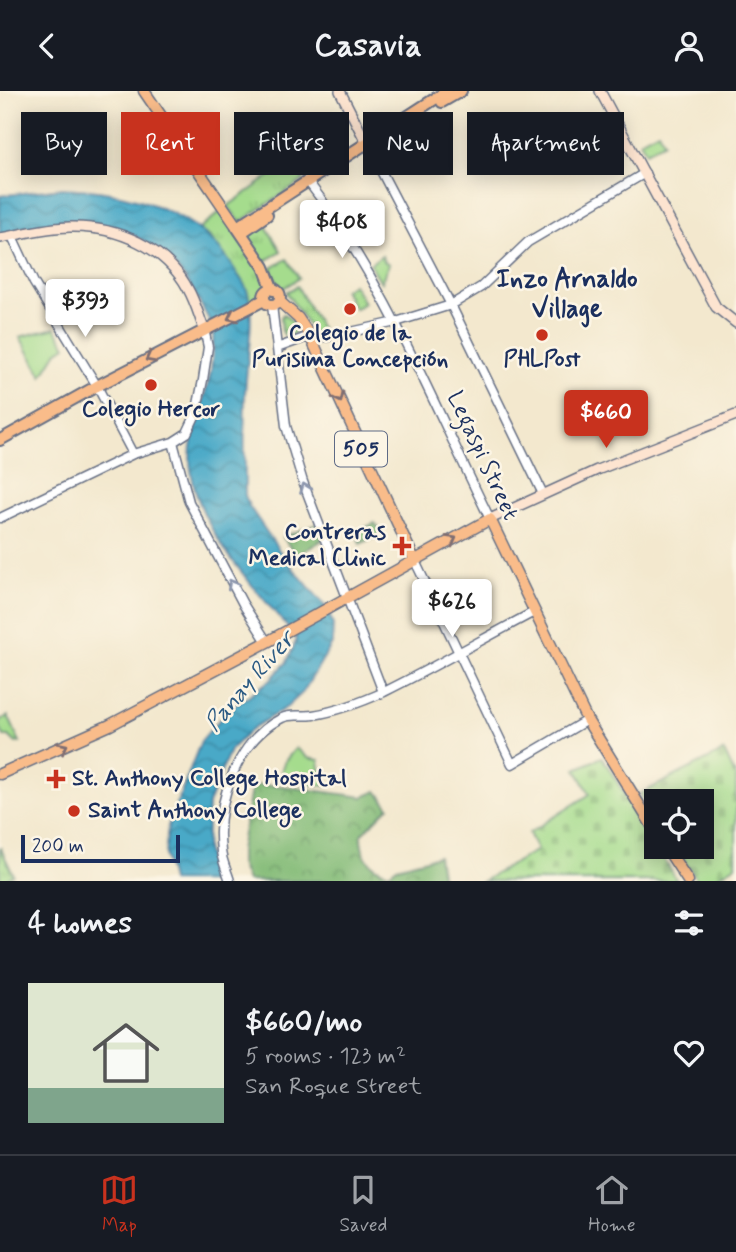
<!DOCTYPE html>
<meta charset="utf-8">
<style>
:root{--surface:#171b24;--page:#20242c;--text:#f1f3f6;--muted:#9ea1a6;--line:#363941;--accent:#c8321e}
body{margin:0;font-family:Mynerve,sans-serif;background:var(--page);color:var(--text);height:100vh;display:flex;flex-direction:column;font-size:26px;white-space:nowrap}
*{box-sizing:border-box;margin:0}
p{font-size:23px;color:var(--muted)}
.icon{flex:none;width:38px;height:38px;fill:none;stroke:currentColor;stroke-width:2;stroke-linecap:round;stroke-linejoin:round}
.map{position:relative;height:790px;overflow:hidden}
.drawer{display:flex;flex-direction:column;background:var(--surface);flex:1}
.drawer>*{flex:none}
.guide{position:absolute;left:21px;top:21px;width:695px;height:63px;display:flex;gap:14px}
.fabs{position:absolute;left:644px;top:698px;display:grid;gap:14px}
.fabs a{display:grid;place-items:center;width:70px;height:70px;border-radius:0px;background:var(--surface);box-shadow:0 4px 18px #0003;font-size:35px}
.scale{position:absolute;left:21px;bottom:18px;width:159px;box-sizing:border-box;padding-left:7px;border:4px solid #1b2f5e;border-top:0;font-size:19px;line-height:24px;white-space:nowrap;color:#1b2f5e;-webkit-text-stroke:5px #fcf5e5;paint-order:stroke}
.price{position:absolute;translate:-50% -60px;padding:0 16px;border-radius:7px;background:#fff;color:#222;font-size:23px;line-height:46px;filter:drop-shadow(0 2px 4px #0008)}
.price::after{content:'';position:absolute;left:50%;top:42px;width:21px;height:16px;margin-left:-10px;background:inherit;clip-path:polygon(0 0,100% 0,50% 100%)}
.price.selected{background:var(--accent);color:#fff}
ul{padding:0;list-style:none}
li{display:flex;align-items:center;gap:21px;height:175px;padding:0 28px}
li+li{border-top:2px solid var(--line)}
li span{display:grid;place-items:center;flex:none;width:196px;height:140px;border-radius:0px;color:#555}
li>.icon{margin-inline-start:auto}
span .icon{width:84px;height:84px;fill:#fffc;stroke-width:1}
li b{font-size:30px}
h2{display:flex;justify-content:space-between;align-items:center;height:84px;padding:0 28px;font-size:30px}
.pill{padding:0 24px;border-radius:0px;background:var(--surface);box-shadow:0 4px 18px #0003;font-size:24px;line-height:63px}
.pill.selected{background:var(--accent);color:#fff}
header{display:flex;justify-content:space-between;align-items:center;height:91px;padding:0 28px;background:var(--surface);font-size:32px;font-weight:700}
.tabs{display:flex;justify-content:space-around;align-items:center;height:98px;border-top:2px solid var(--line);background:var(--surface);font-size:19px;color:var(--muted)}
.tabs a{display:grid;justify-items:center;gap:4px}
.tabs .selected{color:var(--accent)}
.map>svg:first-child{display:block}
</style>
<header><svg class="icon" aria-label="back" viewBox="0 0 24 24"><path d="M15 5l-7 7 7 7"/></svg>Casavia<svg class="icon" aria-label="person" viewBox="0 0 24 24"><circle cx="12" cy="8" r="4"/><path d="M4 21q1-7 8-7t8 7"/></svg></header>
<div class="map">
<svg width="736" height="790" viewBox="0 0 736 790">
<defs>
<pattern id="forest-crowns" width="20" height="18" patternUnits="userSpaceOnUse" patternTransform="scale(1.75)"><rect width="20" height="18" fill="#84bc78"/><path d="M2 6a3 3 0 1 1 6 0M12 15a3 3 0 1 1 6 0" fill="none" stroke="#6b9966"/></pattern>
<pattern id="cemetery-stones" width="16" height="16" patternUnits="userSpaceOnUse" patternTransform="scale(1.75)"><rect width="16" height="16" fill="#a5dc8d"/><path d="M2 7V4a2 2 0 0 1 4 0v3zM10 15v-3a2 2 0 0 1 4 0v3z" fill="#8dbd7c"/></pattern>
<pattern id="park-tufts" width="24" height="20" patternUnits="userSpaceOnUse" patternTransform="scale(1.75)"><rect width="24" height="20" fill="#a5dc8d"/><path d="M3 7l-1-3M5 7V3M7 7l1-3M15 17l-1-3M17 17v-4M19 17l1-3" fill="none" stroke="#8dbd7c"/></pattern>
<pattern id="water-waves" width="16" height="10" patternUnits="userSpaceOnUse" patternTransform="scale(1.75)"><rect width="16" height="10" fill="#48a9c7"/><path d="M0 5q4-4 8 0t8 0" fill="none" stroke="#3b8aa5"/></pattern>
</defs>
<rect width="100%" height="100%" fill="#fcf5e5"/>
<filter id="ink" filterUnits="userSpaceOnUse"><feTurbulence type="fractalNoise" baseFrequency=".0143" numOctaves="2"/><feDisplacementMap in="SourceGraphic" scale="14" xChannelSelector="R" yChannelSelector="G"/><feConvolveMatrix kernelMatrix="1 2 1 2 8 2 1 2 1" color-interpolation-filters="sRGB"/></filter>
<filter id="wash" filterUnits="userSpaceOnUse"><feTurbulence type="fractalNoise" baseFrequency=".00686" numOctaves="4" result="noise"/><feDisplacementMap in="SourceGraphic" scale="28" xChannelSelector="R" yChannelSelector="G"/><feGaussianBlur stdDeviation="1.57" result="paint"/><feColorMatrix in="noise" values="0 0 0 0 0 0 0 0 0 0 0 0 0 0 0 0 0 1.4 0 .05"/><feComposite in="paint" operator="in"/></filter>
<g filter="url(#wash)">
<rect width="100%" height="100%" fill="#f3e8ce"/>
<!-- grass -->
<path fill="#a5dc8d" stroke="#608676" stroke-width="2" d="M658,40L664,51L646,61L640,50Z
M382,164L383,170L389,173L381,191L370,173Z
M353,193L364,212L355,218L344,199Z
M55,237L66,255L57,261L42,285L20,246Z
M8,625L20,651L16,652L9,645H4L0,637V629Z
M296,657L308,667L319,669L320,678L325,681L326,695L281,690C280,674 286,668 296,657Z"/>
<!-- forest -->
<path fill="url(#forest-crowns)" stroke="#50766b" stroke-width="2" d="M375,432L383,443L360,453L356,441Z
M317,433L324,448L296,465L283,446Z
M252,694L282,695L363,706L377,700L389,716L361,744C361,765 369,776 389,782L397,776L438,765L442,790H247L240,773V759Z"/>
<!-- cemetery -->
<path fill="url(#cemetery-stones)" stroke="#608676" stroke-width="2" d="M724,660L736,686V774L711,790H698L675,756H702V710H656V727L640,703Z
M602,666L677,790H483L537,759L529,742L590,703L576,678Z"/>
<!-- park -->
<path fill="url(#park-tufts)" stroke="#608676" stroke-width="2" d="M291,70L304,89L240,131L228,115Z
M221,120L264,179L268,196L260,205L249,210L248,201L210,146L199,139Z
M263,130L281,160L264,171L246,142Z
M287,168L299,187L282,198L270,178Z
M297,195L323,241L314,243L286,201Z
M284,223L298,236L292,244L285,245L282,240L281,226Z
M0,756L13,783L4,790H0Z"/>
<!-- water -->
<path fill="url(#water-waves)" stroke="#326c92" stroke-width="2" d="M61,97C127,99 200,119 235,179C239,186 246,194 248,202C255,229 246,274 245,303C244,337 245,371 245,404L249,415L285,468L327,517L333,534L332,553L303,601L287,616L253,637L230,659L208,713L206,757L214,790H171L165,765L168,735L201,650L226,621L270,589L287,571L297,548C258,498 200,446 191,379C186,346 205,312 211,280C212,269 214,254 213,243C213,233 205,222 201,214C176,163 132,131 74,133C50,134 24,141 0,145V105Z"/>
</g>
<g filter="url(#ink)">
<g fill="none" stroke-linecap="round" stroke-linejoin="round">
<!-- tertiary casing -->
<g stroke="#677085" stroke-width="11">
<path id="tertiary" d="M369,57L451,214L543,403
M307,89C386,192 433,313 490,428
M12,145L34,192L97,295L133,363
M272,214L286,335L303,391L383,601
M277,257L310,245L328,246L396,231L451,214L481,196L528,151L645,82
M173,351L189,411L243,513L267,551
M0,427L133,363L173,351L187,342L196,323L203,289L208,256L204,238
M415,470L512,673L587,629
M230,790C227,780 222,770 221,760C215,712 237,649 282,627C291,622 303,626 313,624C338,620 362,611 384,601C435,576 484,547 534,521"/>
</g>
<!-- secondary casing -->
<g stroke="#677085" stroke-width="12">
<path id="secondary" d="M340,0L369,57
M600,0L716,216L736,232
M0,147C22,143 47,136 70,136C116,135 166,156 188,198C195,210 199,225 204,238
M490,428L597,379L736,324"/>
</g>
<!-- primary casing -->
<g stroke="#677085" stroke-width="13">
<path id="primary" d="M144,0L237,136
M279,210L298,227L310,245L415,470
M0,683L110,634L267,551L490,428L587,629L656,741
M666,756L688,790"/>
</g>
<!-- trunk casing -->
<g stroke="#677085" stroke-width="14">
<path id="trunk" d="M442,11L461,0
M241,142L267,124
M264 206a8 8 0 1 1 16 0a8 8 0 1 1-16 0Z
M273,199L264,176L237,136L447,0
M0,349L97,295L264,209"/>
</g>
<!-- tertiary -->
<use href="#tertiary" stroke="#fff" stroke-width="8"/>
<!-- secondary -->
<use href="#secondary" stroke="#fde4d0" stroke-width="9"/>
<!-- primary -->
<use href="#primary" stroke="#f9bc8a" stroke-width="10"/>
<!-- trunk -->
<use href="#trunk" stroke="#f9bc8a" stroke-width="10"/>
</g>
<!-- one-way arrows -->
<defs><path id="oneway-chevron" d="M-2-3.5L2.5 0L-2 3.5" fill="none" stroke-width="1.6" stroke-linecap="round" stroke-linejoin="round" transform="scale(1.75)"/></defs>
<g stroke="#7f6e72">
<use href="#oneway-chevron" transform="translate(232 226) rotate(154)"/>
<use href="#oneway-chevron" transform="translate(150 267) rotate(152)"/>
<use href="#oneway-chevron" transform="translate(339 307) rotate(65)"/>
<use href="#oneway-chevron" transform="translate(452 449) rotate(-29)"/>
<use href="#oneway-chevron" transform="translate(63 656) rotate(-26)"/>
</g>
<g stroke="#8d97ae">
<use href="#oneway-chevron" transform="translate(305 397) rotate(-111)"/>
<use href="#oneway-chevron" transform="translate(232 493) rotate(-119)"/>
</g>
</g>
<!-- markers -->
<g fill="#c8321e" stroke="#fcf5e5" stroke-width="2.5">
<circle cx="350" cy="218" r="7"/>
<circle cx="542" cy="244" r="7"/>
<circle cx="151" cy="294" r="7"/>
<path d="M398.5 444.5h7v7h7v7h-7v7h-7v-7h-7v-7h7z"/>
<path d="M52.5 677.5h7v7h7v7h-7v7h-7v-7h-7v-7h7z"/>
<circle cx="74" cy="720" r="7"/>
</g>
<g text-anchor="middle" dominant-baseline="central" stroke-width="5" stroke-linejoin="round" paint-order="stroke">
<!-- shield labels -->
<rect fill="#fcf5e5" stroke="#5e6a86" stroke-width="2" x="335" y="340.5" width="52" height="35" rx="5"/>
<g font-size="21" font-weight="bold" fill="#1b2f5e">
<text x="361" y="358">505</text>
</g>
<!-- poi labels -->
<g font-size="23" font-weight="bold" fill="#1b2f5e" stroke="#fcf5e5">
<text x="350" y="243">Colegio de la<tspan x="350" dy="26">Purisima Concepción</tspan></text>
<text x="542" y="269">PHLPost</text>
<text x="151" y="319">Colegio Hercor</text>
<text x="386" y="442" text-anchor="end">Contreras<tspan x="386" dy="26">Medical Clinic</tspan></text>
<text x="72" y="688" text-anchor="start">St. Anthony College Hospital</text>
<text x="88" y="720" text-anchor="start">Saint Anthony College</text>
</g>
<!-- street labels -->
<g font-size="23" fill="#1b2f5e" stroke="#fcf5e5">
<text transform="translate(482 365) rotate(65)">Legaspi Street</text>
</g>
<!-- water labels -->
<g font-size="24" font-style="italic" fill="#2b5a83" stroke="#fcf5e5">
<text transform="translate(250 591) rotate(-49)">Panay River</text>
</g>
<!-- quarter labels -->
<g font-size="26" font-weight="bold" fill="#1b2f5e" stroke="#fcf5e5">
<text x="567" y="189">Inzo Arnaldo<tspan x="567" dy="30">Village</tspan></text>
</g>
</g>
</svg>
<div class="fabs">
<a><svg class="icon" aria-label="locate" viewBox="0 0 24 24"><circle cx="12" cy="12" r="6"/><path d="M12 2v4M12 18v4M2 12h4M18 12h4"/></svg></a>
</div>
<div class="scale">200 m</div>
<b class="price" style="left:342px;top:169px">$408</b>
<b class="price" style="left:85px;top:248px">$393</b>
<b class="price selected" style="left:606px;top:359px">$660</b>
<b class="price" style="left:452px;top:548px">$626</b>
<div class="guide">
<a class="pill">Buy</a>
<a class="pill selected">Rent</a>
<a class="pill">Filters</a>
<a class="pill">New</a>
<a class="pill">Apartment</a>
</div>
</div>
<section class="drawer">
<h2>4 homes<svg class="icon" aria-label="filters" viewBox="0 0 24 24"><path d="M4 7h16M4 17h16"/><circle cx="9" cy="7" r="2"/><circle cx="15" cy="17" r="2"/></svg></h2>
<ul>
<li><span style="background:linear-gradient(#dfe7d0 75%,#7fa58c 0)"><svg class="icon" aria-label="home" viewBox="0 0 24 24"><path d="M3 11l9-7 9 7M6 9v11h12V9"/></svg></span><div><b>$660/mo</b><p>5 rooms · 123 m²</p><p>San Roque Street</p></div><svg class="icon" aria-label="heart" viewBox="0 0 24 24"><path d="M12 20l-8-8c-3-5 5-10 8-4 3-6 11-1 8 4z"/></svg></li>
</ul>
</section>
<nav class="tabs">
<a class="selected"><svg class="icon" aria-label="map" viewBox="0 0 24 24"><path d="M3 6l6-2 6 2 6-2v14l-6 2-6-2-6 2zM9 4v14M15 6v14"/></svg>Map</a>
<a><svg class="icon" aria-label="saved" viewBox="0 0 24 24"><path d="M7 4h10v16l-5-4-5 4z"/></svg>Saved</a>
<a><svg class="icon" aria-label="home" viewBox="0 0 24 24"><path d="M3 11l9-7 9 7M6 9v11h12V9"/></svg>Home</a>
</nav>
